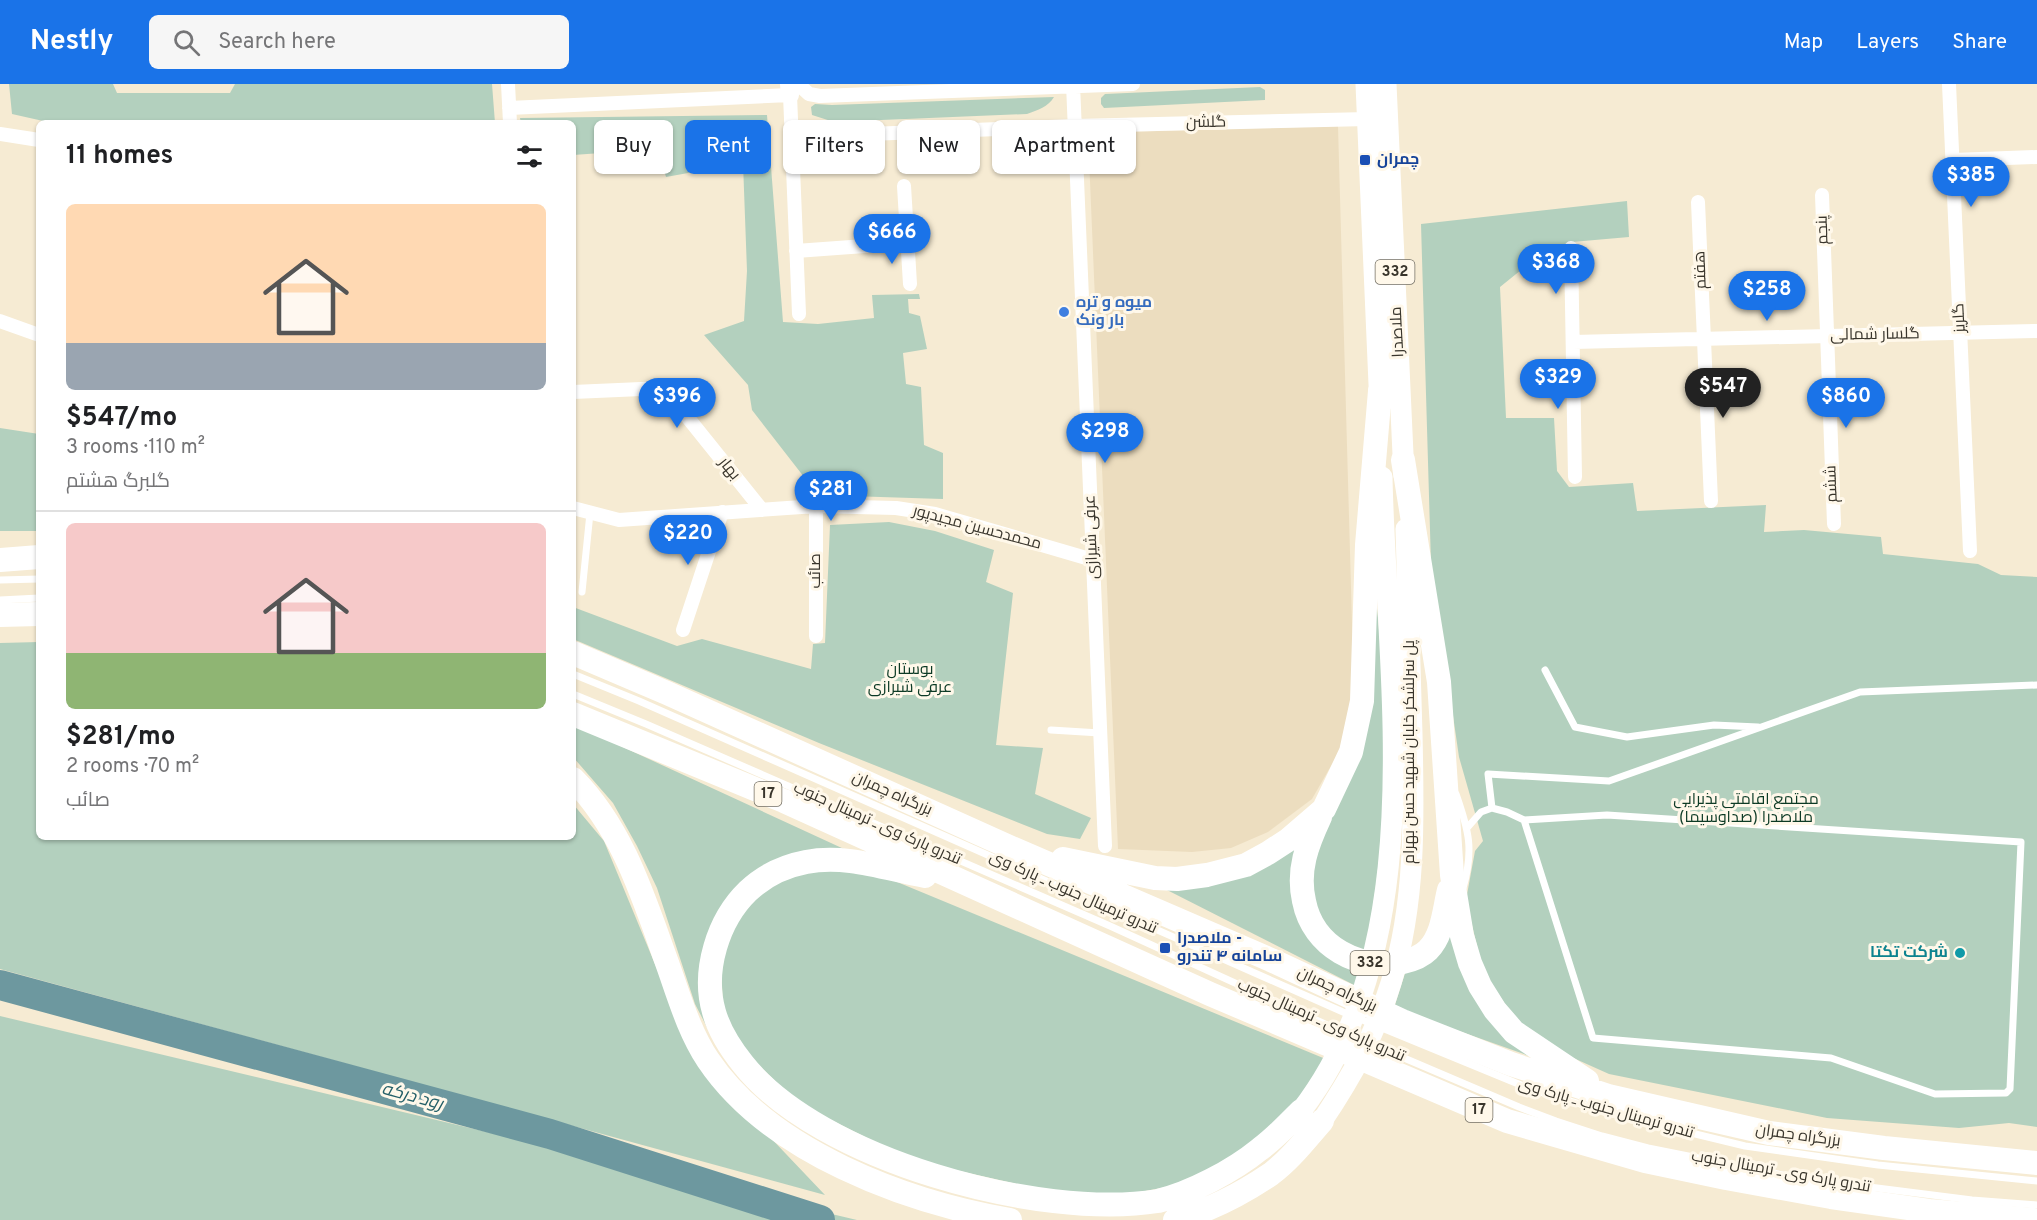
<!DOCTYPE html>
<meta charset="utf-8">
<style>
:root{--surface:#fff;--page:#f6f6f6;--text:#202124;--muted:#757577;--line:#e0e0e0;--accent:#1a73e8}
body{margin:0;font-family:Overpass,Cairo,sans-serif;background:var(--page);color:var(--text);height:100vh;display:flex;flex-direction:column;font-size:22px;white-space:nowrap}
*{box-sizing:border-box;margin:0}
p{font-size:20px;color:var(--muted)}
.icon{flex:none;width:33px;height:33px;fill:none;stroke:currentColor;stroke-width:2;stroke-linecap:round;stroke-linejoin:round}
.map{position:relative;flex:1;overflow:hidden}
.panel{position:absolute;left:36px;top:36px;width:540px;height:720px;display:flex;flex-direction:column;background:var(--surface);border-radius:9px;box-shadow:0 2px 4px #0004}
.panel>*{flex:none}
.hud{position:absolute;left:594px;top:36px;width:570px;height:54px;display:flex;gap:12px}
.price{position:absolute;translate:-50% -51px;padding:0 14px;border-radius:21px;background:var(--accent);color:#fff;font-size:20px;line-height:39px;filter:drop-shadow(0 2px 3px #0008)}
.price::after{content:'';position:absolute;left:50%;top:36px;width:18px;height:14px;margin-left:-9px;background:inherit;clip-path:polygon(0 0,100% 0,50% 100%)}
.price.current{background:#222;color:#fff}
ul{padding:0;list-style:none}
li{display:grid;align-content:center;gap:12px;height:318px;padding:0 30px}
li+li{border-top:2px solid var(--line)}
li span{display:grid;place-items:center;height:186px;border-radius:9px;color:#555}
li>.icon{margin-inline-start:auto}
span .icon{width:108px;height:108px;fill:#fffc;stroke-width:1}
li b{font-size:26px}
h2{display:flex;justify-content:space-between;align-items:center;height:72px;padding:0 30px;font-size:26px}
.tag{padding:0 21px;border-radius:9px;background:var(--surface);box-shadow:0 2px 4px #0004;font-size:21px;line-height:54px}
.tag.current{background:var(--accent);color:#fff}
header{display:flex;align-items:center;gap:36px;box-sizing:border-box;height:84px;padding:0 30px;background:var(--accent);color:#fff}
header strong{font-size:28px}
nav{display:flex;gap:33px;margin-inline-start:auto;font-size:21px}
.search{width:420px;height:54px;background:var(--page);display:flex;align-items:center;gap:15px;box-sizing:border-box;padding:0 21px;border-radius:9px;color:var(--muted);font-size:22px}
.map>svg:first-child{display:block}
</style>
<header>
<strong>Nestly</strong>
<div class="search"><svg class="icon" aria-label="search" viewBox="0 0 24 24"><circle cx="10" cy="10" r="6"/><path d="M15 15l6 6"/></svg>Search here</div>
<nav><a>Map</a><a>Layers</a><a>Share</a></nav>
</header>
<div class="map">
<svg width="2037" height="1136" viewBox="0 0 2037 1136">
<rect width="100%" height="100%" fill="#f6ebd3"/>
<!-- built -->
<path fill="#ecddbf" d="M1338,42L1354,610L1339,668L1312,715L1268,748L1231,764L1192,768L1118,765L1088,49Z"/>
<!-- green -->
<path fill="#b3d0be" d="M9,0H113L117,9H230L235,0H492L495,39H52L12,30Z
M1260,3L1265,6V16L1104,24L1101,20V14L1105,10Z
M1054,13C1048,23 1038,26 1027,30L834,38L812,31L811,23L815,20L832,21Z
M767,31L783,238L818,240L874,234L872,211L919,210L920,215H908L909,229L920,232L927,265L903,269L906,300L921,303L924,361L943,369V415L818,411L752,326L748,301L704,251L744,237L747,187L743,79L666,93L658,65L573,71V39H521L520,34Z
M1627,117L1629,153L1572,158L1537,173L1500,203L1506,334H1554L1557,387L1569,403L1633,399L1637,427L1766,421L1764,448L1804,446L1881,453L1883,470L1978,480L2001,491L2037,493V1043L2009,1039L1959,1044L1827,1034L1609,990L1551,964L1515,935L1483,887L1466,816L1475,767L1483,757L1459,673L1431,480L1421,140Z
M0,344L39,350V447H0Z
M889,438L935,447L994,466L986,498L1013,509L996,661L1043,664L1035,710L1091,734L1080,755L1047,750L819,659L573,555V523L677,562L702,555L811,585L813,560L825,559L830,441Z
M1372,470C1376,518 1382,567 1384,616C1387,699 1382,785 1365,867L1338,855L1322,839L1307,789L1350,693Z
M39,558V753H573V720L604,757L693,972L825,1111L0,885V559Z
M573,640L844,765L732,812L711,951L695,920L657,804L637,762L613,719L573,673Z
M1304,749L1293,811L1362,886L1356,902L1167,806Z
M824,783L885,793L1328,976L1316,996L1255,1059L1183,1100L1091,1117L911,1076L799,1020L741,964L723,926L721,876L740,831L771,800Z
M1450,832L1458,867L1549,979L1394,924L1406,886Z
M0,932L857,1136H0Z"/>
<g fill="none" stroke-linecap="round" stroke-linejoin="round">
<!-- river -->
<path stroke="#6d989f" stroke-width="30" d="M0,901L550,1050L820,1136"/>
<!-- lane -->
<path stroke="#fff" stroke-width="7" d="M0,496L39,495
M582,508L590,429
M0,516L39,514
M1545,586L1575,643L1627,653L1714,641L1758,643
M573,590L639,617L1343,928L1533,1006L1621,1032L1745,1062L1878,1081L2037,1097
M573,610L646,640L1110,842L1336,945L1519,1023L1556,1037L1602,1052L1648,1064L1798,1094L1972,1116L2037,1121
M1051,646L1100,649
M1456,710C1469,747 1474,766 1463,804
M1492,724L1488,690L1609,697L1860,608L2037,601
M1467,744L1481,728L1492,724L1507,728L1524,736L1607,731L2021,758L2010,1005L2006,1009L1935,1010L1831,974L1593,954L1524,736"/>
<!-- street -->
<path stroke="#fff" stroke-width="14" d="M508,0L510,39
M798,0L809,10L820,12L1133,0
M1073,0L1105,762
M1949,0L1970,467
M509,24L790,11L799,230
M0,50L39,56
M791,53L1074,42L1368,35
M1953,76L2037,73
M904,102L910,200
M1822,111L1834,440
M1698,118L1711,417
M1571,164L1575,393
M796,167L906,159
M0,237L39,251
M1573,258L2037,247
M573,308L664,304L762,426
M573,424L619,436L816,422L896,424L935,430L1093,476
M683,546L722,428
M816,552V422"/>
<!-- secondary -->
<path stroke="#fff" stroke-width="18" d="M789,0L790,11"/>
<!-- primary -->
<path stroke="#fff" stroke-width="21" d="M1366,0L1380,323
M1386,0L1404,392
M1301,1027C1433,856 1386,594 1382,393
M1322,1037C1352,992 1375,951 1391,899C1416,819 1414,733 1412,650C1410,581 1408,513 1406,445"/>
<!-- highway -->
<path stroke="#fff" stroke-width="24" d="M1403,376L1439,598L1452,791L1462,852L1470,879L1480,902L1495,926L1514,948L1587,997
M0,476L39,473
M0,531L39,530
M573,569L667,609L1014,765L1271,876L1402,937L1511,980L1608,1012L1769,1049L1884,1064L2037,1079
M573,630L784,717L1210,910L1507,1037L1645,1077L1726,1094L1831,1113L1929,1127L2033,1136
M573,695C622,744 643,812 666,876C678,909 688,946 708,976C770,1068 906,1118 1010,1136
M1320,733C1307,761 1297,786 1304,817C1313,863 1359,887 1403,878C1412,876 1421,873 1428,866C1443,851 1444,826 1449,806
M1063,775L1155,794L1177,795L1207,791L1246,781L1268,769L1288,756L1324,725L1351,668L1362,617L1367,461L1380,307
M925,792C886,785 846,770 806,778C785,782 764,792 748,807C718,836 702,887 714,928C719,946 731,965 743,980C819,1076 1040,1136 1158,1117C1191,1109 1233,1087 1260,1065C1275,1054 1288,1040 1301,1027
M1175,1136C1208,1127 1243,1109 1271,1090C1291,1075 1306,1055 1322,1037"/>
</g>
<!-- markers -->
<g fill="#1a4fb4" stroke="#fff8ea" stroke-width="2">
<rect x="1359" y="70" width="12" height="12" rx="3"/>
<rect x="1159" y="858" width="12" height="12" rx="3"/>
</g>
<circle fill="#3f7fe0" stroke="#fff8ea" stroke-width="2" cx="1064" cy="228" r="6"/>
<circle fill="#0f9aa8" stroke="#fff8ea" stroke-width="2" cx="1960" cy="869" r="6"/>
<g text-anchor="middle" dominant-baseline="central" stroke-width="6" stroke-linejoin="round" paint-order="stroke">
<!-- shield labels -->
<g fill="#fff8ea" stroke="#747065" stroke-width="1.5">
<rect x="1375.5" y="176" width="39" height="24" rx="4.5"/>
<rect x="754.5" y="698" width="27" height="24" rx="4.5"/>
<rect x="1350.5" y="867" width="39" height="24" rx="4.5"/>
<rect x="1465.5" y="1014" width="27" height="24" rx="4.5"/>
</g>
<g font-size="15" font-weight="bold" fill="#39352c">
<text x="1395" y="188">332</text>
<text x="768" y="710">17</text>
<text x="1370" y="879">332</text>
<text x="1479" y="1026">17</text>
</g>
<!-- street labels -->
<g font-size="16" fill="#39352c" stroke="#fff8ea">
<text transform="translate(1206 39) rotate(-1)">گلشن</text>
<text transform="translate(1823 146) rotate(-92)">پنجم</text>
<text transform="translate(1701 186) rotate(-92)">هفتم</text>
<text transform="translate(1960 234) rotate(-93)">گلریز</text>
<text transform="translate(1398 248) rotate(-93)">ملاصدرا</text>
<text transform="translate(1875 251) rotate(-1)">گلسار شمالی</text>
<text transform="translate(729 385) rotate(51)">بهار</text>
<text transform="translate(1832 400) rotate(-92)">ششم</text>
<text transform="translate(977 444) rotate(15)">محمدحسین مجیدپور</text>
<text transform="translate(1092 453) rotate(-92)">عرفی شیرازی</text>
<text transform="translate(816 487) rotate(-90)">صائب</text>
<text transform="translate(1410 668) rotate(-90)">پل سرلشکر خلبان شهید حسن بهرام</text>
<text transform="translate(892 710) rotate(24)">بزرگراه چمران</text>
<text transform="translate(877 740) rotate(24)">تندرو پارک وی ـ ترمینال جنوب</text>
<text transform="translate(1073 809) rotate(24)">تندرو ترمینال جنوب ـ پارک وی</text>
<text transform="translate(1337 906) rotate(25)">بزرگراه چمران</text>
<text transform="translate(1321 937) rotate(24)">تندرو پارک وی ـ ترمینال جنوب</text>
<text transform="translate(1606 1025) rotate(16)">تندرو ترمینال جنوب ـ پارک وی</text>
<text transform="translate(1798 1052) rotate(8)">بزرگراه چمران</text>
<text transform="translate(1781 1088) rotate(10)">تندرو پارک وی ـ ترمینال جنوب</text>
</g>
<!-- transit labels -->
<g font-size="16" font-weight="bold" fill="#164399" stroke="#fff8ea" text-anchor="start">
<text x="1377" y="76">چمران</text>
<text x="1177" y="855">ملاصدرا -<tspan x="1177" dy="18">سامانه ۴ تندرو</tspan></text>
</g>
<!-- shop labels -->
<g font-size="16" font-weight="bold" fill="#366cbe" stroke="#fff8ea" text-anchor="start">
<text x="1076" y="219">میوه و تره<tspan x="1076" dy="18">بار ونک</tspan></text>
</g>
<!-- park labels -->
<g font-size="16" fill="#0c3a25" stroke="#fff8ea">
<text x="910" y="586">بوستان<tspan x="910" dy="18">عرفی شیرازی</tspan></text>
<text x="1746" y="716">مجتمع اقامتی پذیرایی<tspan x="1746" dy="18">ملاصدرا (صداوسیما)</tspan></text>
</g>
<!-- culture labels -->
<g font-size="16" font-weight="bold" fill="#0d838f" stroke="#fff8ea" text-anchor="end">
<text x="1948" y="869">شرکت تکتا</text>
</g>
<!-- water labels -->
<g font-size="18" font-style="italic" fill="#225e67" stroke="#fff8ea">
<text transform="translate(412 1013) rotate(15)">رود درکه</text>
</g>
</g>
</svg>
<b class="price" style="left:1971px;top:124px">$385</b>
<b class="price" style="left:892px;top:181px">$666</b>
<b class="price" style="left:1556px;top:211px">$368</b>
<b class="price" style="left:1767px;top:238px">$258</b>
<b class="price" style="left:1558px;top:326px">$329</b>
<b class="price current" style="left:1723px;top:335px">$547</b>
<b class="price" style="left:677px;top:345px">$396</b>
<b class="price" style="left:1846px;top:345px">$860</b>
<b class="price" style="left:1105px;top:380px">$298</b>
<b class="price" style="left:831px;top:438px">$281</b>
<b class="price" style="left:688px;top:482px">$220</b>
<div class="hud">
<a class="tag">Buy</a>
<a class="tag current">Rent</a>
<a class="tag">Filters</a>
<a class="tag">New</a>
<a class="tag">Apartment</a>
</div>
<section class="panel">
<h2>11 homes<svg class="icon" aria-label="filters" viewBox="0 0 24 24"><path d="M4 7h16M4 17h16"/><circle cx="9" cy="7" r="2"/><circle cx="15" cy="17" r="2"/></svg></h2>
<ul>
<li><span style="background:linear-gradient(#ffd9b3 75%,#9aa5b1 0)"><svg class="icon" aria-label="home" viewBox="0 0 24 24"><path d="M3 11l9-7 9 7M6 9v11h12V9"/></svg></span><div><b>$547/mo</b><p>3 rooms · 110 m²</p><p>گلبرگ هشتم</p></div></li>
<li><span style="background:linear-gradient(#f6c9c9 70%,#8fb573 0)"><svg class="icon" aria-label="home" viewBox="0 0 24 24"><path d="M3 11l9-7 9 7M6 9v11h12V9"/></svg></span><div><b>$281/mo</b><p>2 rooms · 70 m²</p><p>صائب</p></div></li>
</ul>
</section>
</div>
